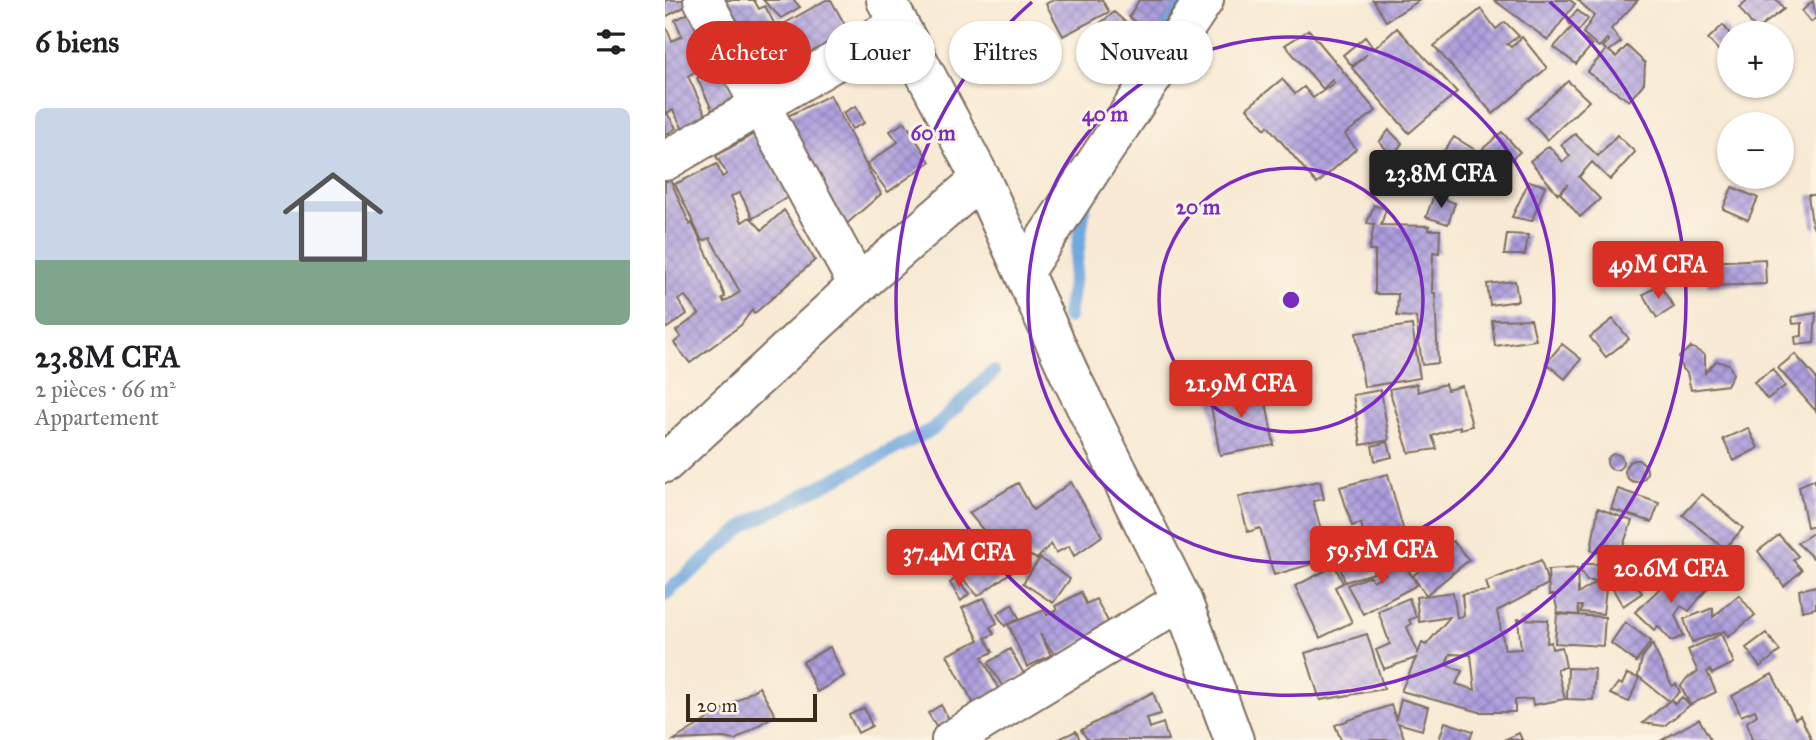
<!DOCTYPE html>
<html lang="fr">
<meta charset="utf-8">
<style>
:root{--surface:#fff;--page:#f6f6f6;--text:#202124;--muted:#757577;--accent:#d93025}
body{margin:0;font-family:"IM FELL Great Primer",serif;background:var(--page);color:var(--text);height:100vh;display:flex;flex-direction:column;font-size:26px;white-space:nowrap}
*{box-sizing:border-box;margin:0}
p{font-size:23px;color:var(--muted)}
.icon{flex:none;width:38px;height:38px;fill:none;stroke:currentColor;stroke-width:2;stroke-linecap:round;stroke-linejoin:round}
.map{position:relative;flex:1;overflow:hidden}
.sheet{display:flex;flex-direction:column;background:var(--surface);width:665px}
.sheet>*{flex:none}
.guide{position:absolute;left:21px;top:21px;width:665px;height:63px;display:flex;gap:14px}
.tools{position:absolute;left:1052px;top:21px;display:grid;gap:14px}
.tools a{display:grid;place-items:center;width:77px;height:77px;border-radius:50%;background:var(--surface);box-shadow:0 2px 5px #0004;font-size:35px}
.scale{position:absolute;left:21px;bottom:18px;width:131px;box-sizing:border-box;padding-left:7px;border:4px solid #3b2a1e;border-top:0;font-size:19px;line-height:24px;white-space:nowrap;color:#3b2a1e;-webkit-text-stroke:5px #fcf5e5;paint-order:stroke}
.price{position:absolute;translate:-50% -60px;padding:0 16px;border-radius:7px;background:var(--accent);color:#fff;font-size:23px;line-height:46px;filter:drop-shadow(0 2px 4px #0008)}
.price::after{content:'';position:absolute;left:50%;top:42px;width:21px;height:16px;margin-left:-10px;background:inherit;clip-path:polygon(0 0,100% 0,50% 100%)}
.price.current{background:#222;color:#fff}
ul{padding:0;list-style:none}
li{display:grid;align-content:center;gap:14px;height:371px;padding:0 35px}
li span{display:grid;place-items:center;height:217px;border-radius:10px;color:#555}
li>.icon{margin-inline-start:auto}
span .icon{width:126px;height:126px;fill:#fffc;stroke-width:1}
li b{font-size:30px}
h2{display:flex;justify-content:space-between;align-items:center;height:84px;padding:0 35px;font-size:30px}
.tag{padding:0 24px;border-radius:32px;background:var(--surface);box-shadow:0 2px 5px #0004;font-size:24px;line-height:63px}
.tag.current{background:var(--accent);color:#fff}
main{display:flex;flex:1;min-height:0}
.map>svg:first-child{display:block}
</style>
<main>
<section class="sheet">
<h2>6 biens<svg class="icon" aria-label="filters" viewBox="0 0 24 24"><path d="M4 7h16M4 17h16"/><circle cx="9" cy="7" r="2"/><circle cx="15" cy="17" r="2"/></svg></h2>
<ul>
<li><span style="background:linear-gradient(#c9d6e8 70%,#7fa58c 0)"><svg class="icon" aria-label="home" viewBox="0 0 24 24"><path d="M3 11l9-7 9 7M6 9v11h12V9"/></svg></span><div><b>23.8M CFA</b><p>2 pièces · 66 m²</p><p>Appartement</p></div></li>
</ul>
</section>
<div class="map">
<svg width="1151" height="740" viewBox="0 0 1151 740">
<defs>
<pattern id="building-cross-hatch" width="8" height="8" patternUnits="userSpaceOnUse" patternTransform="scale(1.75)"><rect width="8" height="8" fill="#ab9dde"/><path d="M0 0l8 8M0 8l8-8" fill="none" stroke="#8c80b3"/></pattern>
</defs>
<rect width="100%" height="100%" fill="#fcf5e5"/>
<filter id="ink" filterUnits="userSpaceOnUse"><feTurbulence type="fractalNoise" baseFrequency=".0143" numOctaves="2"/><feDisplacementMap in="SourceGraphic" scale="14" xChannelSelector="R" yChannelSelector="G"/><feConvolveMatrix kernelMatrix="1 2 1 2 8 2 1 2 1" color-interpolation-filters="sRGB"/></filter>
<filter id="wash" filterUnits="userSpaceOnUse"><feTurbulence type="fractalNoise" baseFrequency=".00686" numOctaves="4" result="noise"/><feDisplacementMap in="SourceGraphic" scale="28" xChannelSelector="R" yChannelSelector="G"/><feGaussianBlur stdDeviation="1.57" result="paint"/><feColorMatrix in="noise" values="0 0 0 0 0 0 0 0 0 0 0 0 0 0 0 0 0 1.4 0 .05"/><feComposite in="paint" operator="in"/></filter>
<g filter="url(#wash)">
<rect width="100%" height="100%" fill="#f8ead4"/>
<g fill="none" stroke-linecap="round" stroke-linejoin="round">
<!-- stream -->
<path stroke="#71a8df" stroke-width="14" d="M482,56L493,31L514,0
M403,317L420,200
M0,594L82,524L268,429L328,372"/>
</g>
<g id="blocks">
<!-- building -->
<path fill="url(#building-cross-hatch)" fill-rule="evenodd" d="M0,0H20L23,5L0,17Z
M56,0H89L94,9L100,6L109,23L103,27L126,71L96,86Z
M98,0H129L135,7L116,18Z
M161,0H166L187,37L129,69L122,55L131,51L117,25Z
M388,0H437L444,12L398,36L381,4Z
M474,0H514L484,44L450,65L440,55L437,58L421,35L449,12L467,28L471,22L464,17Z
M708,0H755L721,21Z
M829,0H905L910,4L883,40Z
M913,0H973L946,29L956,42L944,51L951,57L962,46L980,63L979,83L964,101L922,72L941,50L938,47L944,41L942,39L934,47L918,33L929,16Z
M1083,0H1112L1119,9L1091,30L1074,7Z
M1148,1L1151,18L1146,22L1137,11Z
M816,9L831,29L840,22L854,36L842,44L846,47L857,37L882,68L828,114L769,46Z
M912,10L923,19L912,33L927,45L911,64L889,47L907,27L903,21Z
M26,12L52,59L23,76L42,118L19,131L8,110L2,113L11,128L0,135V25L7,41L17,36L10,20Z
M1058,25L1064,32V62L1043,39Z
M732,28L792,92L744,133L687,68L702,54L687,66L678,55L700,37L709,49Z
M644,30L711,111L680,134L691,149L652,184L603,126L600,129L582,108L617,79L630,94L639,87L648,98L669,83L667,80L658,89L620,45Z
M56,67L72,103L49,114L32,78Z
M903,81L924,101L882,140L862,118Z
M165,95L216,194L178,227L117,119Z
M191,106L199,123L187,129L178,113Z
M240,122L265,162L223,192L202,164L233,142L225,131Z
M724,130L737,143L728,156L714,142Z
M837,132L855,152L825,177L810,168L802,178L772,161L789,137L814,152Z
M89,134L125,196L88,218L75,193L66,196L77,222L85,217L97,230L119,210L150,260L89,314L87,310L76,325L25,363L9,343L16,337L11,331L34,314L20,296L13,300L22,314L2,328L0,325V182L5,179L25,225L27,223L46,262L60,297L57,298L59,302L75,292L45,238L37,241L10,184L52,164L57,177L62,174L51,156Z
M910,134L933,156L952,135L970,152L945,180L927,162L914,177L935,199L915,217L895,193L903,184L893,194L865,161L884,146L898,162L905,156L896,145Z
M737,157L763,172L750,194L724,180Z
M864,181L880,186L867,221L847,217Z
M1067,187L1093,198L1083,220L1058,209Z
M769,195L790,203L783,224L761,217Z
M1143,195H1151V231L1147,225Z
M709,205L721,209L716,225L764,226V230H775L774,253L768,252L767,293H770L773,363L757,365L751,317L732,316L733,294H710V251H704L709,224L702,223Z
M842,234L863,235L860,255H839Z
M1100,259L1101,284L1042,286V262Z
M850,281L853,301L825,305L822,284Z
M994,284L1009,307L992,318L978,295Z
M1151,313L1149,343L1131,345L1130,337L1137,336V323L1128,324L1127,317Z
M866,319L871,340L830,346L827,320Z
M948,319L964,339L941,357L925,337Z
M747,325L755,378L699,387L691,333Z
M897,344L916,359L900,379L881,363Z
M1026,347L1040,355V373L1051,361L1064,364L1068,374L1062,385L1026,390L1022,373L1017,369L1014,357Z
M1130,354L1151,378V411L1113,368Z
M1108,369L1120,386L1102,399L1089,382Z
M625,378L627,393L609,397L606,382Z
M752,384L753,392L780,384L782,390L797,386L807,426L795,429V426L767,436L772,449L744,453L724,389Z
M598,386L609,445L555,455L544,395Z
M716,390L724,440L696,445L688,395Z
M1083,428L1093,448L1069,461L1058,439Z
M723,442L727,457L710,461L707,446Z
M942 462a8 8 0 1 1 16 0a8 8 0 1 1-16 0Z
M960 471a11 11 0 1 1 22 0a11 11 0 1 1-22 0Z
M723,474L739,532L701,542L696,523L687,526L675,487Z
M1150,479L1151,525L1142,527L1134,486Z
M655,481L659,499L648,501L664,559L609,575L595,528L583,532L573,497Z
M406,482L437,536L409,556L404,546L391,553L386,544L372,559L324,537L304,513L353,483L368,510Z
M953,489L994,503L987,522L946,509Z
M1037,494L1078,528L1060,549L1018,515Z
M933,508L967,521L953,559L926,550Z
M1150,532L1151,556L1148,558L1132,543Z
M1114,535L1133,556L1128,560L1137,570L1119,586L1093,551Z
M321,539L349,570L313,596L286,566Z
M788,541L804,560L761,595L748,576Z
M698,543L709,573L680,582L670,553Z
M725,555L732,568L740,564L752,585L698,614L682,585L705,576L708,581L720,574L713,561Z
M375,558L405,579L388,603L358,583Z
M976 570a11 11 0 1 1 22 0a11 11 0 1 1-22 0Z
M667,560L678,583L670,587L687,622L655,638L630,586L662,570L659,564Z
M876,560L883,584L832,611L840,650L856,649L853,619L883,620L882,643L886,642L887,649L897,647L901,667L892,669L900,699L868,705L867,699L850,700V712H815L736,691L751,658L719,669L711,650L725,644L713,611L744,598L751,617L744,620L746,624L742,627L753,653L757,643L761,645L785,617L754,622L751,597L788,592L792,617L799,616L797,594L824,591L821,582ZM785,654L806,655L810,690L791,684L797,671L781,665Z
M918,564H935L939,574L932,581H922L916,572Z
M912,568L913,594L934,580L941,589L938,614L916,612L917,606H913L914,615L893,613L889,595H884L883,570Z
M1011,573L1026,584L1031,579L1043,588L1024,611L1016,606L1010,615L1019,636L1006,641L993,626L989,630L970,612Z
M964,574L977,593L958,606L946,586Z
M291,578L304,594L296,601L285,583Z
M1151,586V608L1137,611L1134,590Z
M416,592L421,604L431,599L445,625L391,657L375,634L386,655L362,667L343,624L340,626L332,614L347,604L354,618L344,624L380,610L382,615L392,610L390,606Z
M1074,595L1090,615L1063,637L1059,631L1027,642L1019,619L1048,608V617Z
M319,598L332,623L325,627L329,634L320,638L328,652L317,657L334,690L309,704L282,655L314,640L297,608Z
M892,614L940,617L938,646L890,643Z
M960,622L986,641L971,662L946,643Z
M1101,633L1115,651L1095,667L1081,648Z
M702,634L719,689L655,700L640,653Z
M1056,634L1069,663L1047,674L1045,670L1042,672L1051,692L1025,705L1016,686L1022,678L1033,672L1023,650Z
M987,644L1007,686L1011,684L1015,692L1006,700L1010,704L1017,697L1025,705L999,726L978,723L1004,701L973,676L977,658Z
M165,647L179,676L152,692L138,662Z
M345,649L359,674L338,687L323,663Z
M903,668L930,669L928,700L902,699Z
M962,674L974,678L964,702L945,694L953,683L957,685Z
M1107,674L1130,719L1135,716L1147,740H1087L1082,722L1092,715L1090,710L1076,716L1067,696Z
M94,687L110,715L70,740L57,738L9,740Z
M488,692L496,714L482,718L485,728L498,723L503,740H423L416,730Z
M736,699L763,707L757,730L733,723L740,740H676L670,725L726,705L731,719Z
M276,705L284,719L271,726L263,713Z
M199,708L207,726L193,733L184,715Z
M1034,719L1046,740H997Z
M780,722L808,731L804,740H774Z
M411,731L415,740H392Z
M854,733L857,740H839Z"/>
</g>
</g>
<g filter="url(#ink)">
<use href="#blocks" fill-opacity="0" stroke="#7d6d5e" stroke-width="2"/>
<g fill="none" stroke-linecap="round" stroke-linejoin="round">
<!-- minor casing -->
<g stroke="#7d6d5e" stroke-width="42">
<path id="minor" d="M38,0L193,285
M221,0L316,179L405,375L517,600L569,740
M0,161L234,24
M359,271L539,0
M0,463L193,285L316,179
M286,740L517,600"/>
</g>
<!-- minor -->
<use href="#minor" stroke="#fff" stroke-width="38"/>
</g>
</g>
<!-- distance rings -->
<g fill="none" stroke="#7b2cbf" stroke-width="3.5">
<circle cx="626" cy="300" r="132"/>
<circle cx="626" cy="300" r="263"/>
<path d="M885 2A395 395 0 1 1 367 2"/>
</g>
<circle cx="626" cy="300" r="10" fill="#7b2cbf" stroke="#fcf5e5" stroke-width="3.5"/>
<g font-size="21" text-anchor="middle" font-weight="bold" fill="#7b2cbf" stroke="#fcf5e5" stroke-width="6" stroke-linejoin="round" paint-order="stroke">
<text x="440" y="121">40 m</text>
<text x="268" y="140">60 m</text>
<text x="533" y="214">20 m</text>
</g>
</svg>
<div class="tools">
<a>+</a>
<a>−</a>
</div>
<div class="scale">20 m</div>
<b class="price current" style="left:776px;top:210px">23.8M CFA</b>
<b class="price" style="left:993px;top:301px">49M CFA</b>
<b class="price" style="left:576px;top:420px">21.9M CFA</b>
<b class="price" style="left:717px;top:586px">59.5M CFA</b>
<b class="price" style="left:294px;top:589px">37.4M CFA</b>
<b class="price" style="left:1006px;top:605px">20.6M CFA</b>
<div class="guide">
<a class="tag current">Acheter</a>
<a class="tag">Louer</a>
<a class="tag">Filtres</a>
<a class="tag">Nouveau</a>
</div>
</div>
</main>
